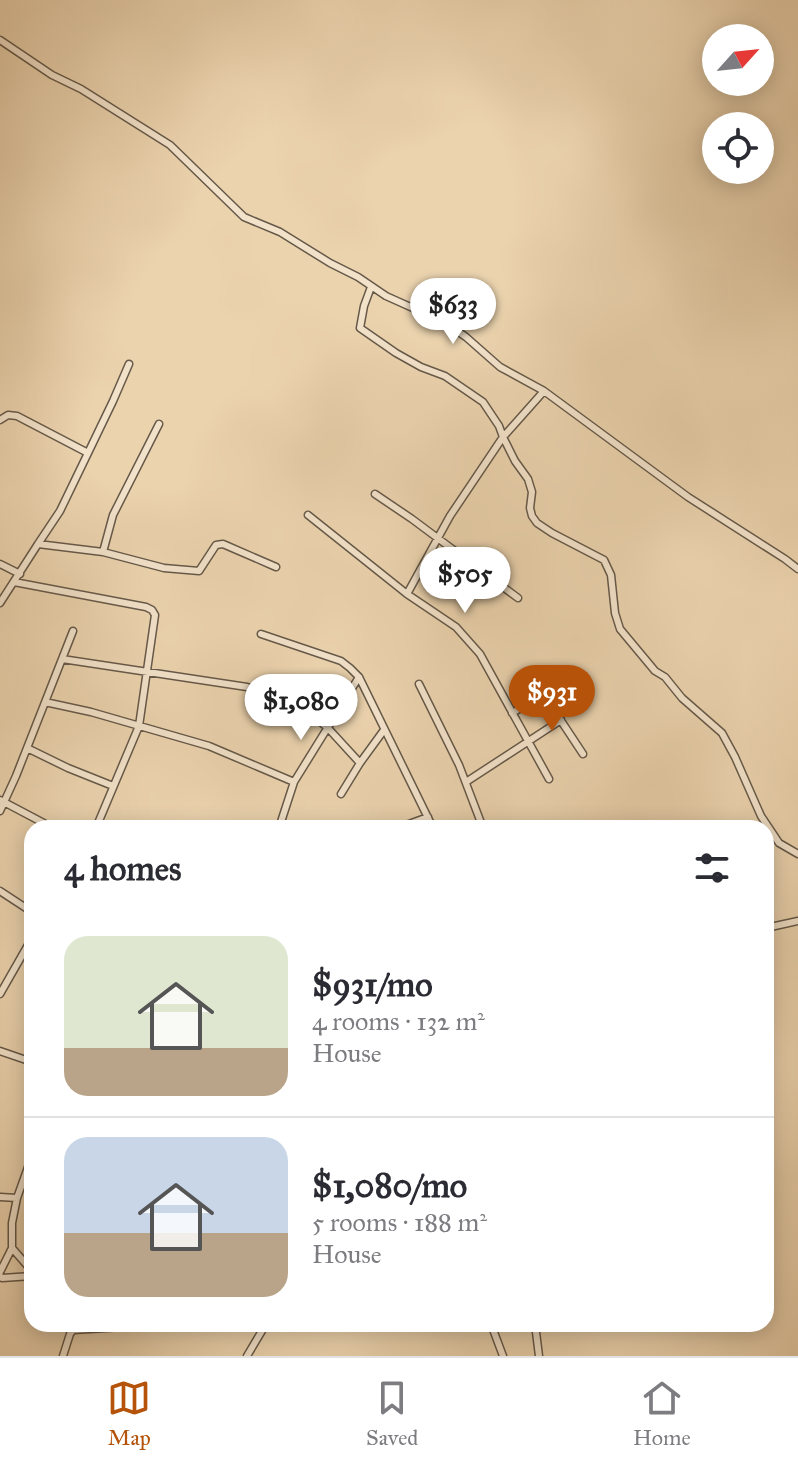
<!DOCTYPE html>
<meta charset="utf-8">
<style>
:root{--surface:#fff;--page:#f2f2f3;--text:#2b2b33;--muted:#7c7c81;--line:#e1e1e2;--accent:#b45309}
body{margin:0;font-family:"IM FELL Great Primer",serif;background:var(--page);color:var(--text);height:100vh;display:flex;flex-direction:column;font-size:30px;white-space:nowrap}
*{box-sizing:border-box;margin:0}
p{font-size:26px;color:var(--muted)}
.icon{flex:none;width:44px;height:44px;fill:none;stroke:currentColor;stroke-width:2;stroke-linecap:round;stroke-linejoin:round}
.map{position:relative;flex:1;overflow:hidden}
.panel{position:absolute;left:24px;top:820px;width:750px;height:512px;display:flex;flex-direction:column;background:var(--surface);border-radius:24px;box-shadow:0 4px 20px #0003}
.panel>*{flex:none}
.needle{width:52px;rotate:63deg}
.controls{position:absolute;left:702px;top:24px;display:grid;gap:16px}
.controls a{display:grid;place-items:center;width:72px;height:72px;border-radius:50%;background:var(--surface);box-shadow:0 4px 20px #0003;font-size:40px}
.price{position:absolute;translate:-50% -68px;padding:0 18px;border-radius:28px;background:#fff;color:#222;font-size:26px;line-height:52px;filter:drop-shadow(0 2px 4px #0008)}
.price::after{content:'';position:absolute;left:50%;top:48px;width:24px;height:18px;margin-left:-12px;background:inherit;clip-path:polygon(0 0,100% 0,50% 100%)}
.price.current{background:var(--accent);color:#fff}
ul{padding:0;list-style:none}
li{display:flex;align-items:center;gap:24px;height:200px;padding:0 40px}
li+li{border-top:2px solid var(--line)}
li span{display:grid;place-items:center;flex:none;width:224px;height:160px;border-radius:24px;color:#555}
li>.icon{margin-inline-start:auto}
span .icon{width:96px;height:96px;fill:#fffc;stroke-width:1}
li b{font-size:34px}
h2{display:flex;justify-content:space-between;align-items:center;height:96px;padding:0 40px;font-size:34px}
.tab-bar{display:flex;justify-content:space-around;align-items:center;height:112px;border-top:2px solid var(--line);background:var(--surface);font-size:22px;color:var(--muted)}
.tab-bar a{display:grid;justify-items:center;gap:4px}
.tab-bar .current{color:var(--accent)}
.map>svg:first-child{display:block}
</style>
<div class="map">
<svg width="798" height="1356" viewBox="0 0 798 1356">
<rect width="100%" height="100%" fill="#ebd3ae"/>
<filter id="stains"><feTurbulence type="fractalNoise" baseFrequency=".0025" numOctaves="4"/><feColorMatrix values="0 0 0 0 .2 0 0 0 0 .09 0 0 0 0 .02 0 0 0 .5 -.17"/></filter>
<radialGradient id="worn" r=".72"><stop offset=".6" stop-color="#630" stop-opacity="0"/><stop offset="1" stop-color="#630" stop-opacity=".3"/></radialGradient>
<g fill="none" stroke-linecap="round" stroke-linejoin="round">
<!-- minor casing -->
<g stroke="#665949" stroke-width="9">
<path id="minor" d="M0,40L52,75L81,89L170,145L244,217L280,232L330,263L358,277L386,296L444,322L466,337L500,367L544,391L688,497L785,559L798,569
M371,287L364,306L360,328L396,353L421,367L445,376L483,402L499,426L503,437L515,461L528,479L532,492L530,508L532,516L537,523L552,533L604,560L611,575L615,613L620,629L655,671L665,677L682,698L722,733L735,757L761,816L779,843L798,854
M0,420L8,415L17,416L88,453L113,401L129,364
M375,494L412,519L518,598
M308,515L407,594L456,627L480,654L549,779
M38,544L60,511L88,453
M103,552L164,568L199,571L216,545L223,544L276,567
M0,564L20,574
M14,582L146,607L152,610L155,615L139,726L96,828
M407,594L450,516L503,437L544,391
M0,603L38,544L103,552L113,515L159,424
M261,634L341,661L350,668L359,677L433,828
M62,659L247,687L281,699L306,711L327,727L360,763
M419,684L459,765L483,828
M544,695L583,754
M45,702L91,712L209,746L294,782
M512,713L568,682
M27,748L68,768L113,786
M466,782L561,720
M341,794L360,763L384,730
M0,800L53,828
M0,811L16,776L73,631
M226,828L229,825H233L256,828
M279,828L294,782L359,677
M398,828L428,817
M0,891L32,912
M766,928L798,921
M0,994L32,938
M0,1051L32,1062
M0,1197L17,1198L32,1156
M12,1248L32,1271
M0,1272L12,1248V1223L17,1198
M0,1276L2,1278L32,1276
M491,1324L503,1356
M535,1324L539,1356
M63,1356L70,1334L73,1330L122,1327L128,1324
M247,1356L266,1324"/>
</g>
<!-- minor -->
<use href="#minor" stroke="#f2e2ca" stroke-width="6"/>
</g>
<rect width="100%" height="100%" filter="url(#stains)"/>
<rect width="100%" height="100%" fill="url(#worn)"/>
</svg>
<div class="controls">
<a><svg class="needle" viewBox="-14 -14 28 28"><path d="M0-13l5 13h-10z" fill="#e53935"/><path d="M0 13l5-13h-10z" fill="#7c7c81"/></svg></a>
<a><svg class="icon" aria-label="locate" viewBox="0 0 24 24"><circle cx="12" cy="12" r="6"/><path d="M12 2v4M12 18v4M2 12h4M18 12h4"/></svg></a>
</div>
<b class="price" style="left:453px;top:346px">$633</b>
<b class="price" style="left:465px;top:615px">$505</b>
<b class="price current" style="left:552px;top:733px">$931</b>
<b class="price" style="left:301px;top:742px">$1,080</b>
<section class="panel">
<h2>4 homes<svg class="icon" aria-label="filters" viewBox="0 0 24 24"><path d="M4 7h16M4 17h16"/><circle cx="9" cy="7" r="2"/><circle cx="15" cy="17" r="2"/></svg></h2>
<ul>
<li><span style="background:linear-gradient(#dfe7d0 70%,#b9a48a 0)"><svg class="icon" aria-label="home" viewBox="0 0 24 24"><path d="M3 11l9-7 9 7M6 9v11h12V9"/></svg></span><div><b>$931/mo</b><p>4 rooms · 132 m²</p><p>House</p></div></li>
<li><span style="background:linear-gradient(#c9d6e8 60%,#b9a48a 0)"><svg class="icon" aria-label="home" viewBox="0 0 24 24"><path d="M3 11l9-7 9 7M6 9v11h12V9"/></svg></span><div><b>$1,080/mo</b><p>5 rooms · 188 m²</p><p>House</p></div></li>
</ul>
</section>
</div>
<nav class="tab-bar">
<a class="current"><svg class="icon" aria-label="map" viewBox="0 0 24 24"><path d="M3 6l6-2 6 2 6-2v14l-6 2-6-2-6 2zM9 4v14M15 6v14"/></svg>Map</a>
<a><svg class="icon" aria-label="saved" viewBox="0 0 24 24"><path d="M7 4h10v16l-5-4-5 4z"/></svg>Saved</a>
<a><svg class="icon" aria-label="home" viewBox="0 0 24 24"><path d="M3 11l9-7 9 7M6 9v11h12V9"/></svg>Home</a>
</nav>
